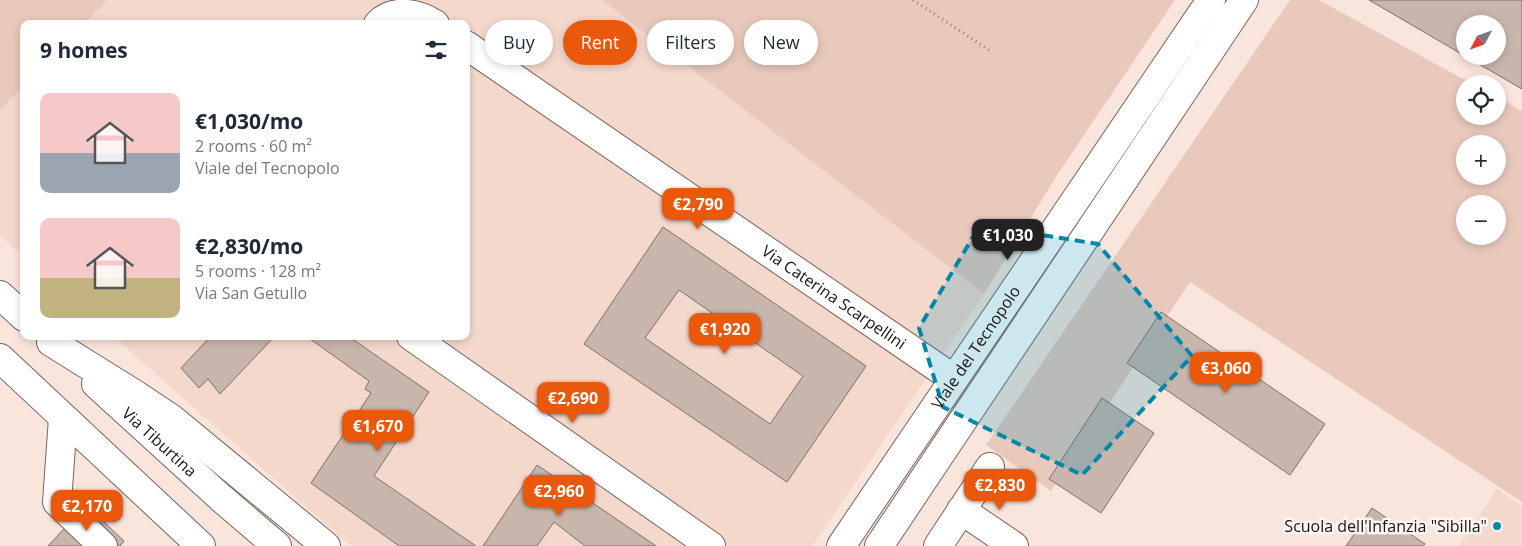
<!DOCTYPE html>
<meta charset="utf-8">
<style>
:root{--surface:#fff;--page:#f6f6f7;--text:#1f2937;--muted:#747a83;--accent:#ea580c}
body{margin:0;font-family:"Open Sans",sans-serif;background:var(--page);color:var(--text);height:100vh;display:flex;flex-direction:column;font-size:19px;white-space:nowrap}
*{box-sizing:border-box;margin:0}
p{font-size:16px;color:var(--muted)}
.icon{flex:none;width:28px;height:28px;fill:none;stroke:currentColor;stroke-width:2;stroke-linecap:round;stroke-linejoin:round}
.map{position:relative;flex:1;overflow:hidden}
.drawer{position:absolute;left:20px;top:20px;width:450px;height:320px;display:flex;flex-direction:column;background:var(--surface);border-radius:10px;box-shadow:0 2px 8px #0003}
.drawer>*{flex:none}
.banner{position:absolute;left:485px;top:20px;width:475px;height:45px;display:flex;gap:10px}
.needle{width:32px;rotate:229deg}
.buttons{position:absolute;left:1456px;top:15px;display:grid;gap:10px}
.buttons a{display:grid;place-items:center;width:50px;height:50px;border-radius:50%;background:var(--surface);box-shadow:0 2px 8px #0003;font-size:25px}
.price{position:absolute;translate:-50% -42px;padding:0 11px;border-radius:10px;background:var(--accent);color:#fff;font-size:16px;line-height:32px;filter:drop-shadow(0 1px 2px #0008)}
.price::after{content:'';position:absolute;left:50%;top:30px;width:15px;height:11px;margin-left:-8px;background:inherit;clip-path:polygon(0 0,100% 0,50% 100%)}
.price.selected{background:#222;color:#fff}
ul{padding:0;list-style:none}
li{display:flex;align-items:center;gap:15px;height:125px;padding:0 20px}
li span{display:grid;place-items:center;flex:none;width:140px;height:100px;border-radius:10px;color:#555}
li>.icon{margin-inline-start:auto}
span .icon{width:60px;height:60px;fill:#fffc;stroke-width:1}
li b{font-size:21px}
h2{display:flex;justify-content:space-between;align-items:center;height:60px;padding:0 20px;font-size:21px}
.tag{padding:0 18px;border-radius:22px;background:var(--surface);box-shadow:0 2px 8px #0003;font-size:18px;line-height:45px}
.tag.selected{background:var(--accent);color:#fff}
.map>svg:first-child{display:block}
</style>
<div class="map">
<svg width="1522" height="546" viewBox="0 0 1522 546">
<rect width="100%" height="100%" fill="#fae5dd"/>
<!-- built -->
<path fill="#f4d8cc" d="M107,0H602L984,294L812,546H353L341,538L113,336H466V24H84Z
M24,86V257L0,236V110Z
M1497,489L1522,506V546H1459Z"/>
<!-- green -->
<path fill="#e8c9bc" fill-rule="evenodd" d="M0,0H107L84,24H24V86L0,110Z
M602,0H1175L1059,172L984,294Z
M1290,0H1319L1472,84H1465V116H1498V97L1522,111V502L1190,282L1051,491L986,445ZM1465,144H1498V176H1465ZM1465,204H1498V236H1465Z"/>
<!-- building -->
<path fill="#c8b5ac" stroke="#817068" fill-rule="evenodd" d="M1369,0H1522V89L1465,56H1498V24H1465V56Z
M663,227L866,366L787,482L584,344ZM679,290L803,376L770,424L645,338Z
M1161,312L1325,424L1290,475L1127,363Z
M211,336H275L220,394L208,379L199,388L181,368Z
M306,336H348L429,392L374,476L476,546H399L311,483L371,393L365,389L369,381Z
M1102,398L1154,433L1101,513L1049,479Z
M537,465L656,546H585L554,522L537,546H483Z
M86,505L124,541L120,546H48Z
M1372,508L1425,544L1423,546H1346Z"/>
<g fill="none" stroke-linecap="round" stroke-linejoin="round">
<!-- minor casing -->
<g stroke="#76655e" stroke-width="30">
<g id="minor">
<path d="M378,24C393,8 418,13 435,24"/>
<path id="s1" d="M466,45L954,379"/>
<path d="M411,336L711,546"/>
<path d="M63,418L57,502L103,546"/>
<path d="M961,510L1014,546"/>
<path d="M938,546L990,467"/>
</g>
</g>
<!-- major casing -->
<g stroke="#76655e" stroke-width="30">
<g id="major">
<path d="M0,295L24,317"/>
<path d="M51,342L136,395L172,419L326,546"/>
<path d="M0,358L201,546"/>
<path id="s2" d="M96,384L221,498L277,546"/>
<path id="s3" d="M841,546L1211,0"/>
<path d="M879,546L1244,0"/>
</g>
</g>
<!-- path -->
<path stroke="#8b7d78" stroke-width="3" stroke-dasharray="1 4" stroke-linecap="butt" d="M913,0L989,50"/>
<!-- minor -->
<use href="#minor" stroke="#fff" stroke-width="28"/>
<!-- major -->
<use href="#major" stroke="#fff" stroke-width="28"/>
</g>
<!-- marked area -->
<path fill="#0088a9" fill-opacity="0.2" stroke="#0088a9" stroke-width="4" stroke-dasharray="10 6" stroke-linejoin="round" d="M980,225L1098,244L1192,356L1082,475L943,407L919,328Z"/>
<!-- markers -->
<circle fill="#0088a9" stroke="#fef6f2" stroke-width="2" cx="1497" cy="526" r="5"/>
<g text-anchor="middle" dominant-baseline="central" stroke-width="5" stroke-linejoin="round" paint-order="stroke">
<!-- street labels -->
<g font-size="16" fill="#191310" stroke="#fef6f2">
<text stroke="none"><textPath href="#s1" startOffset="446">Via Caterina Scarpellini</textPath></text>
<text stroke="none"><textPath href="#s3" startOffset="240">Viale del Tecnopolo</textPath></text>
<text stroke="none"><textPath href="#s2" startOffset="86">Via Tiburtina</textPath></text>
</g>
<!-- poi labels -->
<g font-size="16" fill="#191310" stroke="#fef6f2" text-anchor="end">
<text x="1487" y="526">Scuola dell'Infanzia "Sibilla"</text>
</g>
</g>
</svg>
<div class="buttons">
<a><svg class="needle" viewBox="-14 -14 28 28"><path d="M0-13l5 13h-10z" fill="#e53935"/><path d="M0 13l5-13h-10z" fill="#747a83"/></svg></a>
<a><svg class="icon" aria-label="locate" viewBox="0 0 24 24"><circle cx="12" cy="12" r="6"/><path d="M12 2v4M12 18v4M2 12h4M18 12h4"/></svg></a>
<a>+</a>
<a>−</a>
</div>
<b class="price" style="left:698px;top:230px">€2,790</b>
<b class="price selected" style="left:1008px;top:261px">€1,030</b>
<b class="price" style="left:725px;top:355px">€1,920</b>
<b class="price" style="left:1226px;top:394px">€3,060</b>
<b class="price" style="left:573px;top:424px">€2,690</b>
<b class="price" style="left:378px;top:452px">€1,670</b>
<b class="price" style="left:1000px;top:511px">€2,830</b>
<b class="price" style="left:559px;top:517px">€2,960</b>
<b class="price" style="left:87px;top:532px">€2,170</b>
<div class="banner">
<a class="tag">Buy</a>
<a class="tag selected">Rent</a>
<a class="tag">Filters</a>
<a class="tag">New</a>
</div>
<section class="drawer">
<h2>9 homes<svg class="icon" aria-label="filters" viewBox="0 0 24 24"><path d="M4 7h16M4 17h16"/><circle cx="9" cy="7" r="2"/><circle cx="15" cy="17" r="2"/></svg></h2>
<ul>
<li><span style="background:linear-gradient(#f6c9c9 60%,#9aa5b1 0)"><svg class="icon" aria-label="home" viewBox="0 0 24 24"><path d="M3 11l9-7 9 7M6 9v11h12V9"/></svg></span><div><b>€1,030/mo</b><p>2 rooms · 60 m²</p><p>Viale del Tecnopolo</p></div></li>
<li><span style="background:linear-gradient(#f6c9c9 60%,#c2b280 0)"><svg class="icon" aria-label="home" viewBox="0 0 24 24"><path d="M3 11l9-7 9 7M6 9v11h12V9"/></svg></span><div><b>€2,830/mo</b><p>5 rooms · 128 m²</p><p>Via San Getullo</p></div></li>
</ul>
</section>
</div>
